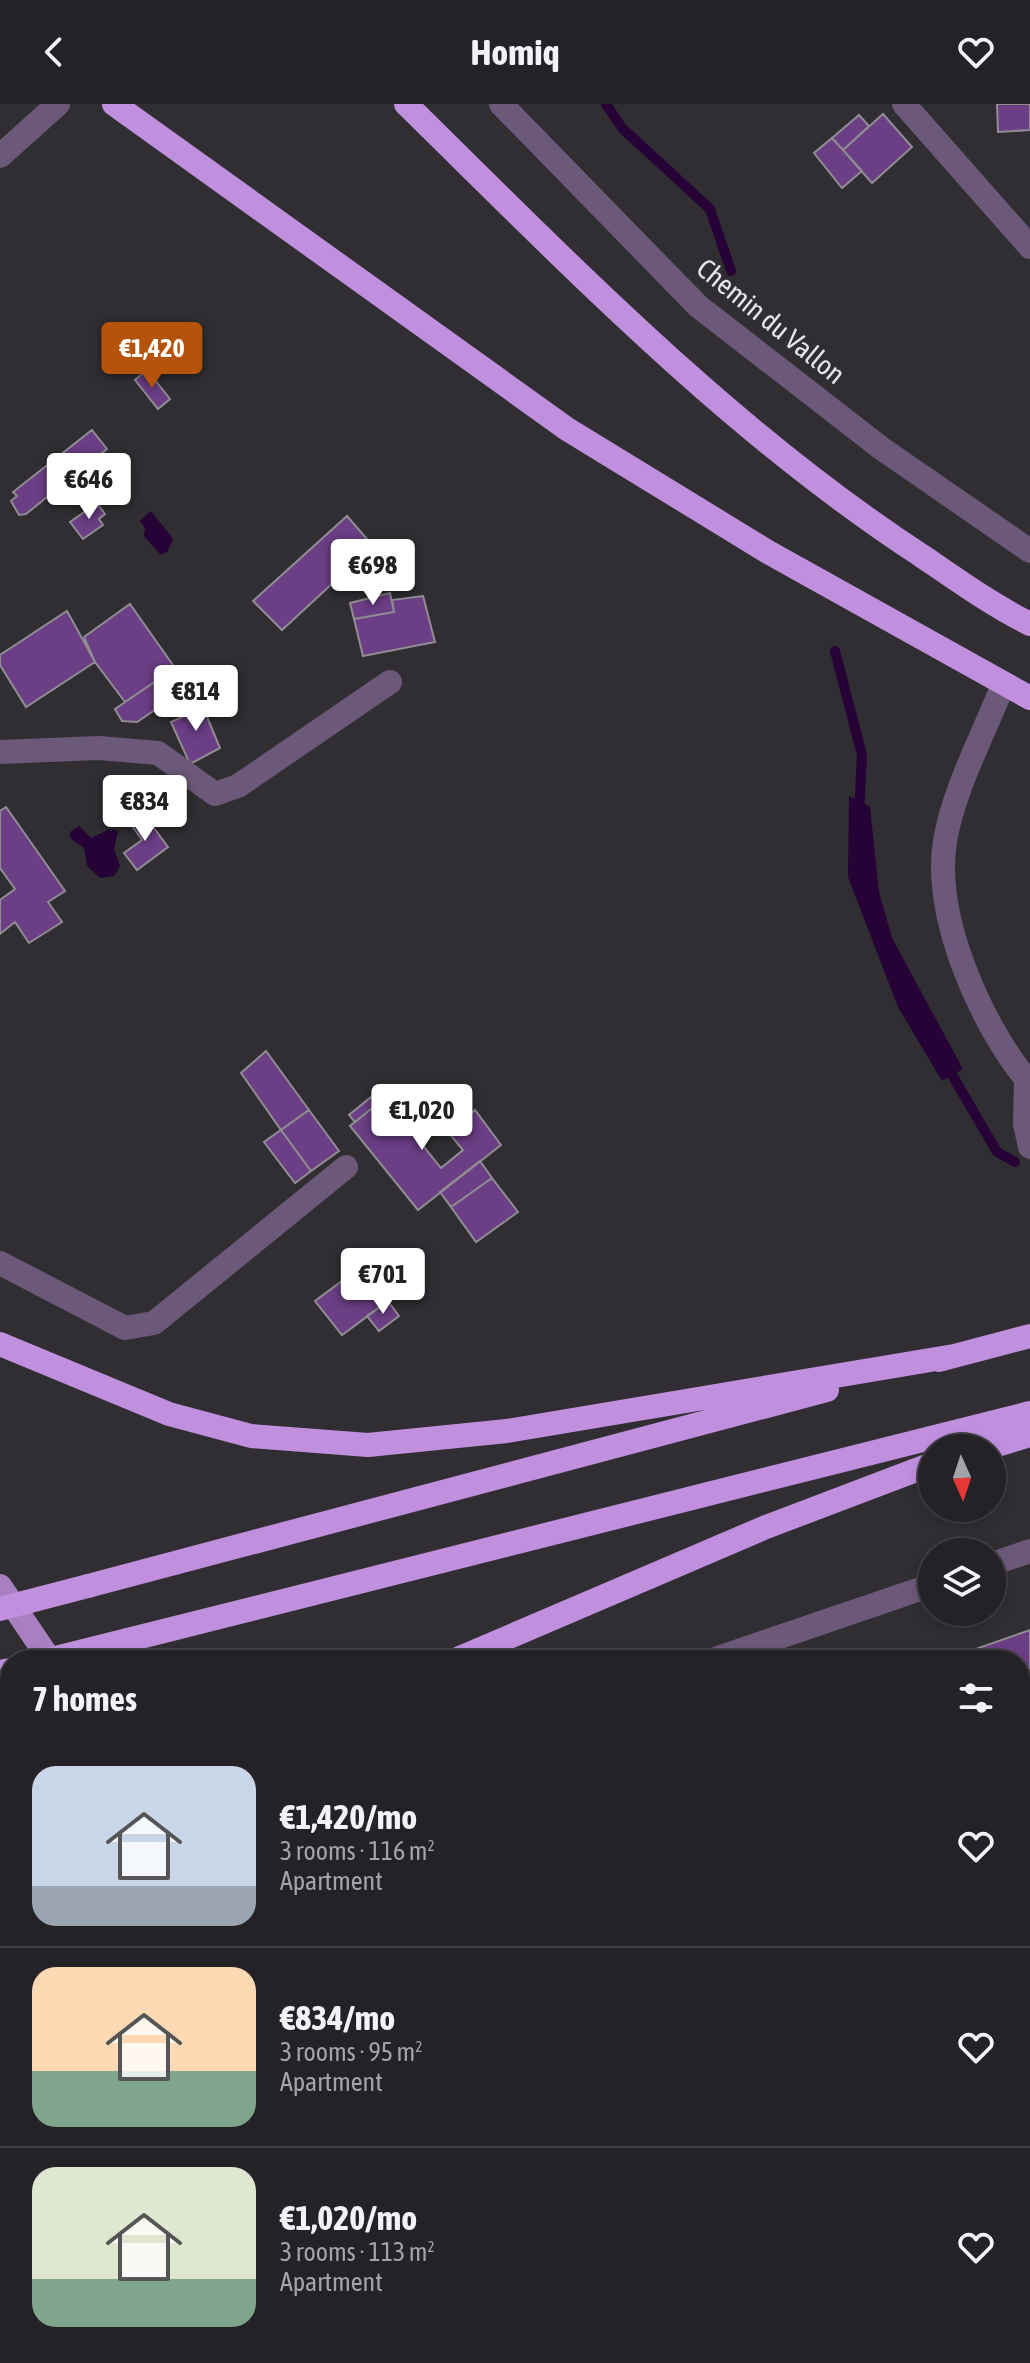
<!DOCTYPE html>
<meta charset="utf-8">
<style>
:root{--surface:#242226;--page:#302f32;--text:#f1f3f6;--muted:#a3a4a7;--line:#413f43;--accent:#b45309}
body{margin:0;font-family:"Asap Condensed",sans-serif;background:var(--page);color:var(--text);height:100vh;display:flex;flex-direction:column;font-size:30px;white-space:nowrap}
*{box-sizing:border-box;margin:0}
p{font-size:26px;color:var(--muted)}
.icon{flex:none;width:44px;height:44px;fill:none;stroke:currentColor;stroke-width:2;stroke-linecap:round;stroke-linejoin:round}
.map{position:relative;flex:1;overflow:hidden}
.side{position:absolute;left:0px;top:1546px;width:1030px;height:714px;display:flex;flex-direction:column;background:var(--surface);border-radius:32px 32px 0 0;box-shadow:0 4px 12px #0003,0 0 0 2px var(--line)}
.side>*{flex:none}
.needle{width:52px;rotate:177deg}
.tools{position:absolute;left:918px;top:1330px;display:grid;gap:16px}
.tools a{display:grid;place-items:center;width:88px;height:88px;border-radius:50%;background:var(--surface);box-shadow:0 4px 12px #0003,0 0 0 2px var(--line);font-size:40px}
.price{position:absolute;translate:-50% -68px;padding:0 18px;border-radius:8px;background:#fff;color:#222;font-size:26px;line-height:52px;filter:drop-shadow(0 2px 4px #0008)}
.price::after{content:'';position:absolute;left:50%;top:48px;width:24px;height:18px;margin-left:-12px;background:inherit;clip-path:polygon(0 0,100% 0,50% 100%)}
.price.selected{background:var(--accent);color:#fff}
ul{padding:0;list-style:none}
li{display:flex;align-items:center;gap:24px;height:200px;padding:0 32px}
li+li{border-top:2px solid var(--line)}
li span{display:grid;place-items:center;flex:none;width:224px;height:160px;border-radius:24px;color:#555}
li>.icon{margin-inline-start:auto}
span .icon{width:96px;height:96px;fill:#fffc;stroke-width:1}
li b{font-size:34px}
h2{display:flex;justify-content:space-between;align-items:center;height:96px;padding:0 32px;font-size:34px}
header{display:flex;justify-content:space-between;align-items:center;height:104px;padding:0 32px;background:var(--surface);font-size:36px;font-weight:700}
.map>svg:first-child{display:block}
</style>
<header><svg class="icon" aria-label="back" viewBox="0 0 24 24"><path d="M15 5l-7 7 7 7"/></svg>Homiq<svg class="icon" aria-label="heart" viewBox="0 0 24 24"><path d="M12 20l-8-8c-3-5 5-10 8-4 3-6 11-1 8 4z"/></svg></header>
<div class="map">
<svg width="1030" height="2259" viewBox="0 0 1030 2259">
<rect width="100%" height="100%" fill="#302e32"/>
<!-- water -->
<path fill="#260236" d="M151,407L173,435L168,447L161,451L144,432L145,424L140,417Z
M849,692L870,703L879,788L892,834L963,965L942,977L898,903L848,773Z
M79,722L91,734L110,725L118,727L114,745L120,762L114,772L100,774L87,762L84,744L70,734V728Z"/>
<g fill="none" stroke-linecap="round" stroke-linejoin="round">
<!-- stream -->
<path stroke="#260236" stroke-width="10" d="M606,0L622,24L710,105L731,167
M835,547L862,651L859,709
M947,962L997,1048L1015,1058"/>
</g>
<!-- building -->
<path fill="#6b3e85" stroke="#908d92" stroke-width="2" d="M997,0H1030V26L998,28Z
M883,10L912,43L872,79L843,46Z
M859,11L869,22L843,46L832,34Z
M832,34L862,67L842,84L814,49Z
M147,266L170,295L158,305L135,276Z
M92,326L107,345L26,410L19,411L11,397L17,392L13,388Z
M97,399L105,410L99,415L103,421L83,435L70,418Z
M347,412L373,442L282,526L253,497Z
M390,489L394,508L354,515L350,499Z
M423,492L435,538L363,552L354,515L394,508L392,496Z
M130,500L175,564L125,598L95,558L84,533Z
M67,507L95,558L26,603L0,561V551Z
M175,564L174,593L137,618L122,617L115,605Z
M200,596L220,644L190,660L171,618L189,610L186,601Z
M6,703L65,787L48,798L62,818L29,839L15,818L0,830V796L15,785L0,764V707Z
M143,709L168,743L137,766L124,749L142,736L130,719Z
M266,947L309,1006L281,1026L241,969Z
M376,989L382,996L355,1018L349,1011Z
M385,994L441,1064L463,1046L448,1028L475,1006L501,1041L418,1106L350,1022Z
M309,1006L339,1047L311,1067L281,1026Z
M281,1026L311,1067L295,1079L264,1038Z
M480,1057L492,1074L451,1103L440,1088Z
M492,1074L518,1108L476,1138L451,1103Z
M362,1162L388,1197L342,1231L315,1197Z
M388,1197L399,1212L379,1227L367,1212Z
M1030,1526V1620L1020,1624V1556H970L967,1548Z
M0,2144L10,2145V2188L0,2183Z
M1030,2215V2249L1020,2236V2223Z
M1020,2236L1030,2249V2259H825L818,2250H1020Z
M91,2250L125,2253L124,2259H90Z
M126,2250H219L218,2259H124Z
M263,2250H373L376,2254L375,2259H262Z"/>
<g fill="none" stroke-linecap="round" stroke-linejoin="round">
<!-- minor -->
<path stroke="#6c5979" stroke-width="24" d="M501,0L698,202L881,344L1030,447
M904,0L1030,143
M0,52L58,0
M1003,581C984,629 953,687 945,737C933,812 980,918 1026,975
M0,648L99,644L158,649L215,690L238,682L390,578
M1030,973L1026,975L1025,1020L1030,1043
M0,1159L125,1224L154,1219L346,1063
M992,1460L1030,1447
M712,1556L932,1481
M1020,1745L1030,1757
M1020,1807L1030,1799
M1020,1914L1030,1907
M1020,1997L1030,1989
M1020,2159L1023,2163L1030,2158
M690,2259L701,2250"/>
<!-- major -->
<path stroke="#a880c1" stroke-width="24" d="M0,1482L50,1556
M511,2250L514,2259"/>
<!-- highway -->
<path stroke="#c090de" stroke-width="24" d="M114,0L567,325L768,448L1030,594
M406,0C569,160 730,327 922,452C957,476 992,501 1030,520
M0,1240L169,1310L251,1332L368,1341L507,1327L954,1252
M939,1256L1030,1232
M987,1344L1030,1331
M88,1482L827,1286
M128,1536L1030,1309
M455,1556L766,1423L932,1360
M0,1568L10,1566"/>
<!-- highway-bridge -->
<path stroke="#c090de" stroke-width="24" d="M0,1505L88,1482
M48,1556L128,1536"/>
</g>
<g text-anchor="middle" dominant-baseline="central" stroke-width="8" stroke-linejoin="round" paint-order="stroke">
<!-- street labels -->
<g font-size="28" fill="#e6e5e8" stroke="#302e32">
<text transform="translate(771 217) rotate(39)">Chemin du Vallon</text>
</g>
</g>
</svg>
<div class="tools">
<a><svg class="needle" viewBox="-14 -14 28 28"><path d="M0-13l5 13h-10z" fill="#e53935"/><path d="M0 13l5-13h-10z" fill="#a3a4a7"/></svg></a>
<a><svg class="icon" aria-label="layers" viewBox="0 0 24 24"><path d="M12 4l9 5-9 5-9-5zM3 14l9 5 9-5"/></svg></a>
</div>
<b class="price selected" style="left:152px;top:286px">€1,420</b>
<b class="price" style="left:89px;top:417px">€646</b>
<b class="price" style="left:373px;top:503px">€698</b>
<b class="price" style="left:196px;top:629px">€814</b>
<b class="price" style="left:145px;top:739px">€834</b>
<b class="price" style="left:422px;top:1048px">€1,020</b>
<b class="price" style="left:383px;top:1212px">€701</b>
<section class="side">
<h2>7 homes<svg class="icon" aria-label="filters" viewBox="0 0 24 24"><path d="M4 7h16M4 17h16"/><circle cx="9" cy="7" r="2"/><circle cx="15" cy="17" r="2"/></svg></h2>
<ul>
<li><span style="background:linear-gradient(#c9d6e8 75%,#9aa5b1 0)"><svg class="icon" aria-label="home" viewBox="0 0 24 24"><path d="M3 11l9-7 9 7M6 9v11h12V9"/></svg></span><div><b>€1,420/mo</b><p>3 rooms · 116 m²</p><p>Apartment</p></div><svg class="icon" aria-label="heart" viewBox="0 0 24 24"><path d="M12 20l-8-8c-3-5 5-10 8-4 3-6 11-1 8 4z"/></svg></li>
<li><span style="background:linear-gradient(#ffd9b3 65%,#7fa58c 0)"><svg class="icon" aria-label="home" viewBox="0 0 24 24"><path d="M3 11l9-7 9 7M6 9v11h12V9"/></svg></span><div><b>€834/mo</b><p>3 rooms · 95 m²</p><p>Apartment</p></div><svg class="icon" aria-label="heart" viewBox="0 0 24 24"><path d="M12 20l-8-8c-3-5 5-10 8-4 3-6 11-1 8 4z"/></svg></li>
<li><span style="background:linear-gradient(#dfe7d0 70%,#7fa58c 0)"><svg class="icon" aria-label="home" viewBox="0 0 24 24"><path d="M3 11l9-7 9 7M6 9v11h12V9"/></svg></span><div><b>€1,020/mo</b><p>3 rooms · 113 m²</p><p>Apartment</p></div><svg class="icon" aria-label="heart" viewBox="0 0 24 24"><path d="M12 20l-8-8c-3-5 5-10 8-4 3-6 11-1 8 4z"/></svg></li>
</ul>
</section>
</div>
